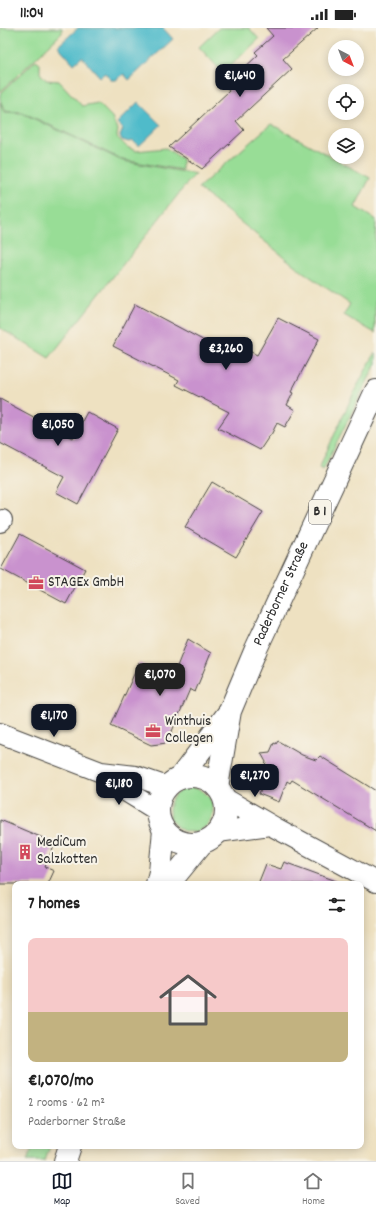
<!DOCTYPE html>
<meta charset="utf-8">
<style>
:root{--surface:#fff;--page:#f6f6f6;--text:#222;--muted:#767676;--line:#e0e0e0;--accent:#111827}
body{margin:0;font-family:Dekko,sans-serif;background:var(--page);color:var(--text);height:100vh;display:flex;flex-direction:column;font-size:15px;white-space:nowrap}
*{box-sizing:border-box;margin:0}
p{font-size:13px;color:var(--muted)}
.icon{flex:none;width:22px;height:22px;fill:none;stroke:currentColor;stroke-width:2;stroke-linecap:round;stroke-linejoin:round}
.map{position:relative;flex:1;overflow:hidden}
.details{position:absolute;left:12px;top:853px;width:352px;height:268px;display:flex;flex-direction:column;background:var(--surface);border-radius:8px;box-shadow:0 2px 10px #0003}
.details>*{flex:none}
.needle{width:26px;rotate:138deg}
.buttons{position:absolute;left:328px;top:12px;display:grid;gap:8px}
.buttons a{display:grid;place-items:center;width:36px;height:36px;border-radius:50%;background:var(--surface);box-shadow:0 2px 10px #0003;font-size:20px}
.price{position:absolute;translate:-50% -34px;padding:0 9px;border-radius:8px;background:var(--accent);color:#fff;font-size:13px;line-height:26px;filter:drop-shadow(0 1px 2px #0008)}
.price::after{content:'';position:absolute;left:50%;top:24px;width:12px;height:9px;margin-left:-6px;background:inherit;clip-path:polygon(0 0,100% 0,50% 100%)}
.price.selected{background:#222;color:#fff}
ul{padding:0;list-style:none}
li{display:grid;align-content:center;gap:8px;height:212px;padding:0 16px}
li+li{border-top:1px solid var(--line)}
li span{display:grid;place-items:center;height:124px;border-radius:8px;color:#555}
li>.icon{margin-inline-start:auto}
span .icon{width:72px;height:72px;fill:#fffc;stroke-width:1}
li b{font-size:17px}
h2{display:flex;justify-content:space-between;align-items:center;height:48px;padding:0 16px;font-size:17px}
.status{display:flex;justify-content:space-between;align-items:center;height:28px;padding:0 20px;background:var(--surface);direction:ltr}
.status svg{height:11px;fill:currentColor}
.menu{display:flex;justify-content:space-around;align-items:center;height:56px;border-top:1px solid var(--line);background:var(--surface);font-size:11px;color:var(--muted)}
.menu a{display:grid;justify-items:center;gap:2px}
.menu .selected{color:var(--accent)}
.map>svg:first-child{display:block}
</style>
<div class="status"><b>11:04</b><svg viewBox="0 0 49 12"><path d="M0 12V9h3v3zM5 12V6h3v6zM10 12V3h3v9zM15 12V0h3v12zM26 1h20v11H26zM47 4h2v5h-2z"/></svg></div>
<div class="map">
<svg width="376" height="1133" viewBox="0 0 376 1133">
<rect width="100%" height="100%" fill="#f7f3e8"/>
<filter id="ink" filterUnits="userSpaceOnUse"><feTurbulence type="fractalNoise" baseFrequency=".025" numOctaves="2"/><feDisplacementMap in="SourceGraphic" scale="8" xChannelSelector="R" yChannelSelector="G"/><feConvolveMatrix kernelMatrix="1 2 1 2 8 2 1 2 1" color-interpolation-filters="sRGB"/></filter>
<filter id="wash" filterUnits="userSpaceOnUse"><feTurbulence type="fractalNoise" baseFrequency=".012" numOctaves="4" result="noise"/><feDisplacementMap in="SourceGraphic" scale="16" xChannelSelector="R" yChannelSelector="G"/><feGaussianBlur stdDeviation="0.9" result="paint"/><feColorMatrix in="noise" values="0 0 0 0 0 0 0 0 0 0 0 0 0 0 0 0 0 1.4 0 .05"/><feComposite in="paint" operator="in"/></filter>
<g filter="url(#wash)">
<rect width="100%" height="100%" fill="#eee1c1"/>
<!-- green -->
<path fill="#98dd96" stroke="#628460" d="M0,0H62V5L0,64Z
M219,0H249L259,11L223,45L199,19Z
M36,32L40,35V45L46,52L59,53L82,78L98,75L112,89L115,97L118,101L117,109L127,119L136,123L166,120L182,131V142L123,132L22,84L5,83L0,72V66Z
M0,74L4,84L22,85L123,133L196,146L188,154L49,330L0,300Z
M271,96L370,150L355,179L376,192L375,305L344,287L350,276L303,244L198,160Z
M375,325L376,326V336L323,442L319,440L355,362Z
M169 782a22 22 0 1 1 44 0a22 22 0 1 1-44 0Z
M33,1118H50L45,1133H27Z"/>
<!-- water -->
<path fill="#4fbbca" stroke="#3d737a" d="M78,0H163L173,11L129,52L124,46L116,52H111L105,45L100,49L82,29L74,36L58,18Z
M138,74L161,97L139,118L133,113L129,114L122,112L120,108L123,101L117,95Z"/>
<g id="blocks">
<!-- building -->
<path fill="#c992ce" d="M266,0H318L283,31L292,41L236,93L244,102L202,141L169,119L229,63L225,58L258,27L255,24L273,8Z
M135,276L229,326L235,316L257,327L278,290L319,311L291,364L293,365L287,377L295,382L285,399L277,395L271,407H270L260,422L218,400L229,384L176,357L179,352L113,318Z
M0,371L73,410L87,384L118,401L78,476L56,464L64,449L0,415Z
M212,454L263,484L236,529L185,499Z
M20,506L85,541L66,576L1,541Z
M188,611L211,625L195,664L190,661L167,715L151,717L111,698L139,635L172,651Z
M278,713L302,727L316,732L320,728L376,763V803L292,752L290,755L287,753L279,774L259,766L267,745L263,743L266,734L261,725L270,724L274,715L276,716Z
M0,792L55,815L45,839L54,843L48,856H0Z
M284,834L339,854V856H258L266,836L281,841Z"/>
</g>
</g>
<g filter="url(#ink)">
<use href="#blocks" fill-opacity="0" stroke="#484642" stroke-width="1"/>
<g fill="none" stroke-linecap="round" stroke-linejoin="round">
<!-- minor casing -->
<g stroke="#484642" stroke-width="22">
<path id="minor" d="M0,494L2,492
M0,705L101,744L127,764L158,783
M101,744L135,748L167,759
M224,770L274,799L376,854
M218,804L270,797"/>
</g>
<!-- primary casing -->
<g stroke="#484642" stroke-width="24">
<g id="primary">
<circle cx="192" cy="782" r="34"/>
<path d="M180,750L227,687"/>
<path id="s1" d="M217,759L230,683L256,621L376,363"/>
<path d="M157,856L160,844L164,802"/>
<path d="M170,856L175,848L202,815"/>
<path d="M65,1133L70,1118"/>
</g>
</g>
<!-- minor -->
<use href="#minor" stroke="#fff" stroke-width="20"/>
<!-- primary -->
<use href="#primary" stroke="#fff" stroke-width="22"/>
</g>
</g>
<!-- icons -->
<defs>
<g id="office-bare" transform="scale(1.2)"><path d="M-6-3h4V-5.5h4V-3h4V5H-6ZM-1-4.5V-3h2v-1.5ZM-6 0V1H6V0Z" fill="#d1495b" stroke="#f7f3e8" stroke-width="2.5" paint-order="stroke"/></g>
<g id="building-bare" transform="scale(1.2)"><path d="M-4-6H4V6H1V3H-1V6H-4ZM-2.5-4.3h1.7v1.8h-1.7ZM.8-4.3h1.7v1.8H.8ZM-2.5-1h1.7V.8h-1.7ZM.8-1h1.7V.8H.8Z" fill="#d1495b" stroke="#f7f3e8" stroke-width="2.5" paint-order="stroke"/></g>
</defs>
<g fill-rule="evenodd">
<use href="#office-bare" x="36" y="555"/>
<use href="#office-bare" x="153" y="703"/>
<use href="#building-bare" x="25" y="824"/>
</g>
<g text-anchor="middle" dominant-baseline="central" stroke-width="4" stroke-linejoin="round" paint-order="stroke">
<!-- shield labels -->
<rect fill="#f7f3e8" stroke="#686764" stroke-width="1" x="309" y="472" width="22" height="24" rx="3"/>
<g font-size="14" font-weight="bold" fill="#2b2b2b">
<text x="320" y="484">B 1</text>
</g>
<!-- poi labels -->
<g font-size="15" fill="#2b2b2b" stroke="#f7f3e8" text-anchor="start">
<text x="48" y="555">STAGEx GmbH</text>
<text x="165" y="694">Winthuis<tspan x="165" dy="17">Collegen</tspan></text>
<text x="37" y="815">MediCum<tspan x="37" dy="17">Salzkotten</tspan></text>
</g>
<!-- street labels -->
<g font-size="15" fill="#2b2b2b" stroke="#f7f3e8">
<text stroke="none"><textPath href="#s1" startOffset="205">Paderborner Straße</textPath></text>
</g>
</g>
</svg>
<div class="buttons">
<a><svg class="needle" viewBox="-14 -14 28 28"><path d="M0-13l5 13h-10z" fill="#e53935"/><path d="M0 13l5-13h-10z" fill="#767676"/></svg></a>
<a><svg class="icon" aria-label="locate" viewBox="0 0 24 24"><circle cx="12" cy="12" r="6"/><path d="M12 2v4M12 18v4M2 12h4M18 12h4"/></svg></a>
<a><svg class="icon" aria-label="layers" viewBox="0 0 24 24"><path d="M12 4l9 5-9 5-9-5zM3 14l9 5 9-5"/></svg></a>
</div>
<b class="price" style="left:240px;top:70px">€1,640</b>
<b class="price" style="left:226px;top:343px">€3,260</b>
<b class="price" style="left:58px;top:419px">€1,050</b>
<b class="price selected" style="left:160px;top:669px">€1,070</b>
<b class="price" style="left:54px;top:710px">€1,170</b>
<b class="price" style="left:255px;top:770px">€1,270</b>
<b class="price" style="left:119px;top:778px">€1,180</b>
<section class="details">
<h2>7 homes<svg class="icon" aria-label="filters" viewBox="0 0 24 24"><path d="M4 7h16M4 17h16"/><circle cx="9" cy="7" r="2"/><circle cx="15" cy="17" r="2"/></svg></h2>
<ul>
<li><span style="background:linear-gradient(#f6c9c9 60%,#c2b280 0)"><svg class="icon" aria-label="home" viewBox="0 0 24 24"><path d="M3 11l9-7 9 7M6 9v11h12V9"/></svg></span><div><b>€1,070/mo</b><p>2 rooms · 62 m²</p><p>Paderborner Straße</p></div></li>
</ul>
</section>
</div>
<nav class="menu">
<a class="selected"><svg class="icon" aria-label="map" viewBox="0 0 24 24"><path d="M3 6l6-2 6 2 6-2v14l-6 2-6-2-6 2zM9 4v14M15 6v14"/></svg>Map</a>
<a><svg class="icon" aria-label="saved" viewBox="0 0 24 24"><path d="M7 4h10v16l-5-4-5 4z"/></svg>Saved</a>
<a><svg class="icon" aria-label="home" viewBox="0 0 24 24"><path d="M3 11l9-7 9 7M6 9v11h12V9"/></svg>Home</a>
</nav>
